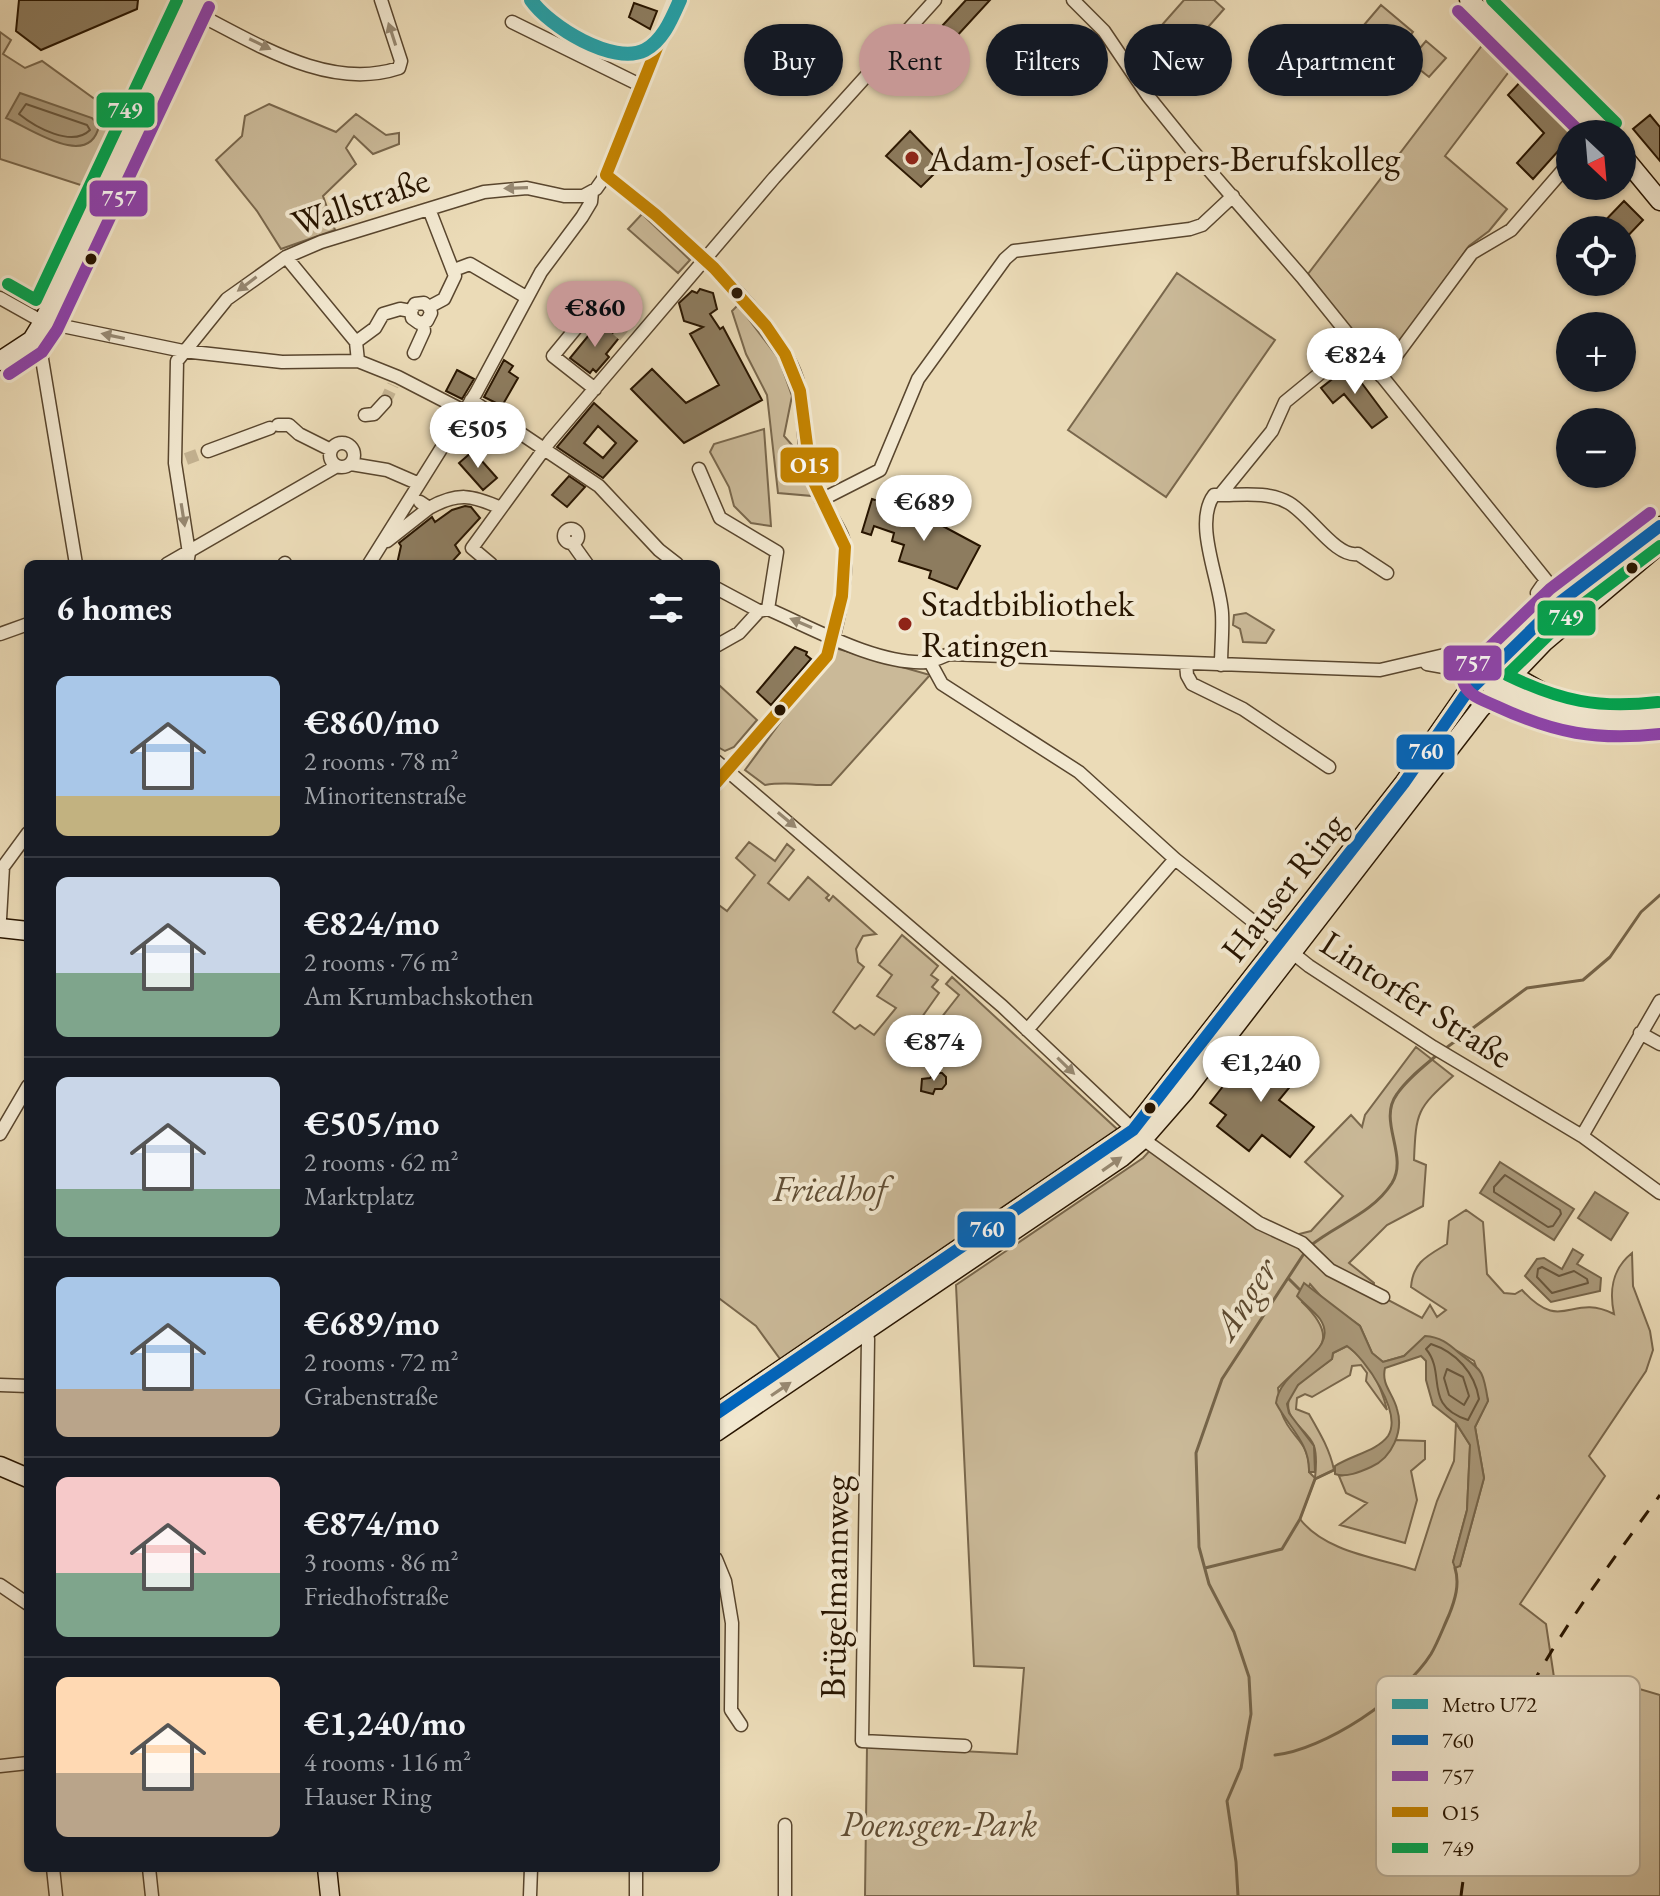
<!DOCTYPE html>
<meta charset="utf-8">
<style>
:root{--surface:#171b24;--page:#242831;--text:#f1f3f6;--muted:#9ea1a6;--line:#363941;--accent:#c59692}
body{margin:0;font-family:"EB Garamond",serif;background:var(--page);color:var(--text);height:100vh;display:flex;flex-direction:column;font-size:30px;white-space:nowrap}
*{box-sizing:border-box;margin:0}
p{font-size:26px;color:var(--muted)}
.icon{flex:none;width:44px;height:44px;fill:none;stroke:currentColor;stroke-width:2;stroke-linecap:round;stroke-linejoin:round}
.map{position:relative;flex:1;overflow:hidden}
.details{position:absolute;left:24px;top:560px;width:696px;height:1312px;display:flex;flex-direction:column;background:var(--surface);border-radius:12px;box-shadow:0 2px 6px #0004}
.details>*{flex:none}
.hud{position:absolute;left:744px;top:24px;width:760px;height:72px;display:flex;gap:16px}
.needle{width:52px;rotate:154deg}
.buttons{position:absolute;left:1556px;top:120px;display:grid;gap:16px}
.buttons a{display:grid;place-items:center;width:80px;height:80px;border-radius:50%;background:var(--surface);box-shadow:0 2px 6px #0004;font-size:40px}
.price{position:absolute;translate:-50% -68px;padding:0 18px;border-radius:28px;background:#fff;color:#222;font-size:26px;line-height:52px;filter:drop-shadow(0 2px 4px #0008)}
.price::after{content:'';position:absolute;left:50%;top:48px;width:24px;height:18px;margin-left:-12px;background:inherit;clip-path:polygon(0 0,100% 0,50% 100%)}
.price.current{background:var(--accent);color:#111}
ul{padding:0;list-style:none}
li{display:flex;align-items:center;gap:24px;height:200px;padding:0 32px}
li+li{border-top:2px solid var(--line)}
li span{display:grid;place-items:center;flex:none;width:224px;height:160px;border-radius:12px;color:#555}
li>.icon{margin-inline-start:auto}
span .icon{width:96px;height:96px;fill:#fffc;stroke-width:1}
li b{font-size:34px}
h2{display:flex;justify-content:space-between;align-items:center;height:96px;padding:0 32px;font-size:34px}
.tag{padding:0 28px;border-radius:36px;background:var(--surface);box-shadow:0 2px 6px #0004;font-size:28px;line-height:72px}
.tag.current{background:var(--accent);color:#111}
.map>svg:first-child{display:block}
</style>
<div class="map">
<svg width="1660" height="1896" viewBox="0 0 1660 1896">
<rect width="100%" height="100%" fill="#ebdbb7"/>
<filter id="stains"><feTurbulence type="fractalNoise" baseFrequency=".0025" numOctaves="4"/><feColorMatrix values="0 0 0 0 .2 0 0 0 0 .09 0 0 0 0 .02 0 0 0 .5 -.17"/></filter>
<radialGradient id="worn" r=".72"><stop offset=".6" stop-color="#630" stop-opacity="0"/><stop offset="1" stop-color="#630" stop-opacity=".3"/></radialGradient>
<!-- green -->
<path fill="#cab998" stroke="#79674c" stroke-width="2" fill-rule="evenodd" d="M1184,0H1214L1224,9L1166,75L1139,51Z
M1381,5L1413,32L1396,53L1364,25Z
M0,32L11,40L3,54L25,68L42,61L125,121L93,189L0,159Z
M1490,35L1517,61L1445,156L1507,209L1489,231L1469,246L1390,356L1376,361L1308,274Z
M1426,41L1446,58L1429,77L1409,61Z
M269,104L336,132L356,114L386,135L399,133V144L373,154L354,136L346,148L356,164L323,196L335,230L281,249L257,211L216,160L242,136L245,116Z
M642,214L690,260L678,273L628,229Z
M1177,273L1275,340L1166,497L1068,430Z
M738,305L779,359L792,396L784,436L799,453L813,496L778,493L767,395L746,354L732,311Z
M764,429L771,526L751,523L734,506L729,487L710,452L714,444Z
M1246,613L1274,630L1266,643L1243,642L1240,629L1233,625L1234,615Z
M835,648L930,675L831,785C808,786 788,781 765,785L745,770Z
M719,685L757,720L734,747L725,751L716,746V686Z
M749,842L775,861L787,844L794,850L768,883L789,900L808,877L829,895L826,898L829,901L833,896L876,934L863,936L856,949L858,962L864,967L833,1012L855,1029L860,1025L874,1035L896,1008L877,996L892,975L879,965L902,935L938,966L931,975L938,980L932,987L939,993L922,1017L934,1027L959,995L946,984L952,977L1118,1130L783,1363L756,1326L716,1296V903L727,911L755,875L736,858Z
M1416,1047L1453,1076C1417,1109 1416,1111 1414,1160L1426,1165L1423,1206L1387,1225L1349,1263L1374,1283L1373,1292L1422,1318L1430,1305L1437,1317L1446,1310L1411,1287C1413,1262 1427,1256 1447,1244L1449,1221L1466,1210L1483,1222L1487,1274L1504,1293L1515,1294L1522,1290C1563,1335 1570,1292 1614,1314C1609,1290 1612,1269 1632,1253L1633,1286L1650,1331L1653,1350L1646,1371L1589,1456L1605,1476L1520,1604L1546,1624L1555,1684L1599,1677L1660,1695V1896H865L867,1746L1017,1754L1024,1668L974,1666L956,1285L1143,1158L1154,1146L1259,1223L1310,1246L1299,1234L1311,1231L1343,1196L1305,1162L1351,1115L1362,1127L1365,1115ZM1310,1284L1324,1300L1360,1326L1372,1353L1383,1362L1404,1356L1421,1341L1457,1351L1474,1361L1488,1400L1475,1427L1484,1478L1460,1566L1453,1562L1467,1510L1470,1445L1456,1423L1454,1461L1437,1501L1415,1570C1378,1558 1325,1552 1300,1519L1315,1479L1334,1470C1330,1450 1320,1433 1309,1414L1296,1409L1297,1398L1305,1394L1312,1397L1350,1375L1352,1366L1361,1365L1367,1373L1366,1381L1387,1410C1381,1384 1368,1361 1347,1346L1333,1353L1332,1359C1313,1374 1273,1392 1294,1421C1300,1428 1311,1437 1314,1446C1317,1455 1316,1469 1315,1478L1309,1472C1310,1440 1291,1439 1282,1414C1280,1406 1279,1397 1278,1388C1309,1354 1348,1346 1302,1302Z
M1395,1440L1425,1441V1459L1411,1471L1417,1500L1405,1543L1340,1525L1367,1503L1346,1493L1339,1476C1360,1473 1388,1461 1395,1440Z"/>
<!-- water -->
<path fill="#a99879" stroke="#756449" stroke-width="2" d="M20,93L92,118L99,126C89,171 28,127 6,118Z
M1500,1162L1574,1209L1554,1240L1480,1193Z
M1595,1192L1628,1213L1611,1240L1578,1218Z
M1573,1249L1583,1255L1577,1264L1601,1278L1600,1291L1551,1302L1525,1276L1537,1259L1544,1258L1562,1269Z
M1304,1283L1360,1326L1372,1353L1383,1362L1404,1356L1425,1336C1440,1337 1448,1343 1459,1353C1482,1371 1483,1369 1488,1401L1475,1427L1484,1478L1460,1566L1455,1568L1453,1562L1467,1510L1470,1445L1456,1423L1433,1405L1426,1380V1361L1421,1356L1385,1368C1381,1385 1393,1393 1397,1409C1404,1431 1392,1458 1371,1467C1360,1472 1346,1478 1335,1474V1466C1352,1455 1377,1451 1388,1436C1403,1413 1365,1358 1347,1346L1333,1353L1332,1359L1298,1385L1287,1404L1289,1413L1314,1446L1315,1472H1309C1310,1443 1289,1428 1276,1403C1280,1367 1342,1352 1320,1319C1314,1311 1304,1304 1297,1296Z"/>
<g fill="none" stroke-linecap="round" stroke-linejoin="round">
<!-- shore -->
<path stroke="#68563c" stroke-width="2" d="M26,104L87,125L90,130C72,148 35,127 19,114Z
M1505,1175L1560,1210L1561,1214L1553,1226L1548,1227L1494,1192V1187Z
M1542,1267L1559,1276L1574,1271L1587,1279L1588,1283L1552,1293L1537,1277L1538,1269Z
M1431,1344C1456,1352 1475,1373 1479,1399L1468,1420C1422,1405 1447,1374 1426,1349Z
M1447,1369L1463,1377L1469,1396L1464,1405L1449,1395L1444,1378Z"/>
<!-- stream -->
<path stroke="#756449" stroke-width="3" d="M1446,1048L1527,988L1583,980L1610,957L1641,912L1660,895
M1310,1246C1337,1224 1372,1214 1392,1183C1409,1155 1377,1121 1397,1094C1407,1079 1423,1067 1437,1055
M1288,1278L1299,1289
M1205,1568L1282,1549L1300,1519L1315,1479L1334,1470
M1275,1755C1324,1750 1404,1697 1431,1654C1438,1642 1443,1628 1449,1615C1455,1600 1460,1584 1455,1568
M1238,1896L1236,1862L1227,1801L1241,1768L1251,1714L1249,1677L1234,1632L1209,1584L1199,1547L1196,1453L1222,1379L1305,1252"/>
</g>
<!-- building -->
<path fill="#8d7c5f" stroke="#281500" stroke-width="2" fill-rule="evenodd" d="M19,0H138L137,9L41,50L16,31Z
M966,0H990L944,50L931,38Z
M634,3L657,11L650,29L629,17Z
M1523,79L1559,116L1561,113L1578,129L1533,179L1517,163L1544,133L1508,95Z
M1650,115L1660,127V161L1633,129Z
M910,131L938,160L929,169L934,174L921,187L886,156Z
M1624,201L1643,220L1622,242V230H1596Z
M700,289L713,293L717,309L710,314L720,329L723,327L762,400L684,443L631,389L652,369L686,403L719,385L690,334L703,327L684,321L679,303L692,291L697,293Z
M597,325L605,326L619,338L606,354L609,357L596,372L593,369L590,373L570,358Z
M504,360L513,366L509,372L518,378L502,406L484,397Z
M1349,366L1387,417L1372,428L1344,394L1333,403L1321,388Z
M457,370L474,379L462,399L446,391Z
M594,403L637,441L603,478L557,447ZM598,426L616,443L603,458L584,443Z
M473,451L497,478L483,490L459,463Z
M569,476L585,487L567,507L552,495Z
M872,499L926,517L980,546L957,589L929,578L931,571L899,561L904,545L892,541L894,533L874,526L871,535L862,532Z
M465,506L471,507L480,518L455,545L460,553L450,564H397L401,546L399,543L432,517L435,522L452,510Z
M795,647L807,652L806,655L811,659L771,705L757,692Z
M1256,1044L1298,1077L1279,1100L1314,1127L1290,1157L1262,1135L1249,1151L1217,1126L1226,1115L1210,1103Z
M935,1073H942L946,1077V1084L942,1089H935L933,1094L921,1091L922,1079L930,1078Z"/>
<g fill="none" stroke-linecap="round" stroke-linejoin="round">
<!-- street-tunnel -->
<path stroke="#c4b392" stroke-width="12" stroke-dasharray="12 6" stroke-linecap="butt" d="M603,318L624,336
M385,402L393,385
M186,459L208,451"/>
<!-- street casing -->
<g stroke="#59462e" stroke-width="15">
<path id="street" d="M1073,0L1104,31L1148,96L1190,148L1302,277L1546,580L1537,593
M190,10C253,41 327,92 399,68L401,61L381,0
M512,22L640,85
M606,175C661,215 776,315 797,379C806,410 801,445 811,476C817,498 833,515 842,536C852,560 837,632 827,656L716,783
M429,209L455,276L444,299L429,307L424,303L415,304L411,311L412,318L419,323L427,321L431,313L429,307
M286,257L356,342L358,361
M454,270L470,264L526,297
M0,298L43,322L183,351L282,362L358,361L398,377L464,411
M43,325L41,353L76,564
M356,342L375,328L383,314L400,309L411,311
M414,353L424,331L423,323
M1381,376L1472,253L1511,230L1570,162
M595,389L553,356L586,316L594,313L603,318
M471,400L599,486L659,550L677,564
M365,415L374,414L385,402
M278,425H289L299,434L331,450
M330 455a12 12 0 1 1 24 0a12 12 0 1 1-24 0Z
M208,451L270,428
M351,464L387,470L417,483
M699,469L720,518L777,552L768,609
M1220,495C1242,495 1268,491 1289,503C1311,516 1336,558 1358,554L1387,573
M821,500L880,470L918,379L1005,259L1014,251L1190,229L1202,225L1233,196
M429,508C458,492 472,495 501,508
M564 536a7 7 0 1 1 14 0a7 7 0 1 1-14 0Z
M387,541L429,508L420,502
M572,543L587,564
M167,564L337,466
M187,564L189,553L175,463L177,361L227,299L286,257L321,242L484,192L527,188L564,196H583L596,189L606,175L676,0
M284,564L285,563
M369,564L476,393L541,272L582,217L591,202L592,192
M491,564L472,548L550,441L774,178L935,0
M716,588L759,611L768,609C812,628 877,665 926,662C934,661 942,657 949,654L1380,670L1453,653L1484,658L1494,665
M0,634L28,624
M716,646L739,633L759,611
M930,662L942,684L1079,772L1175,859L1309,966L1433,1047L1582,1136L1660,1193
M1186,663L1187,675L1192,684L1243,709L1329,767
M1427,664L1455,669L1479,680
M1221,665C1221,648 1223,630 1222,613C1220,580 1193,523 1214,495H1220L1272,431L1285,402L1357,343
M716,761L1002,1006L1143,1139L1259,1223L1302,1243L1330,1270L1383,1297
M0,919L3,867L28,833
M1027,1030L1175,859
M1640,1033L1660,1044
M0,1134L28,1086
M1582,1136L1660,1001
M864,1327L868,1339L862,1741L965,1746
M0,1385L28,1386
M716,1559L725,1581L732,1623L731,1710L741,1725
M0,1585L28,1604
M0,1766L28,1763
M785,1825V1896
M53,1868L56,1896
M149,1868L152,1896
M636,1868V1896
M530,1896L531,1868"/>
</g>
<!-- secondary casing -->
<g stroke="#281500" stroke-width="21">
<path id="secondary" d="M1469,0L1605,134
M1622,155L1660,201
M0,361L32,340L43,322L195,0
M1503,670L1554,699L1598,711L1617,721
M1491,686C1556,717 1587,729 1660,718
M0,928L28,931
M716,1414L1133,1130L1404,783L1465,695L1560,602L1660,526
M716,1432L1122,1157L1143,1139L1185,1091L1480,709L1544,642L1660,544
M0,1466L28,1478
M327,1868L330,1896"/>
</g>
<!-- street -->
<use href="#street" stroke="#f2e8d0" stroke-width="12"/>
<!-- secondary -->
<use href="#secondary" stroke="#f2e8d0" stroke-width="18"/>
<!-- rail -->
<path stroke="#281500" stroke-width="3" stroke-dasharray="14 14" stroke-linecap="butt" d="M1461,1896C1480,1736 1568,1621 1660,1495"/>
<!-- bus-1 casing -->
<g stroke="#f2e8d0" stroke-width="18">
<path id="bus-1" d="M716,1414L1133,1130L1404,783L1465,695L1560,602L1660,526"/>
</g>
<!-- bus-2 casing -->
<g stroke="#f2e8d0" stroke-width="18">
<path id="bus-2" d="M1458,11L1582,134
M9,374L42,352L57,330L209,7
M1650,513L1550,589L1468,668L1463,681C1467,696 1483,700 1496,706C1554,733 1596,741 1660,734"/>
</g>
<!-- bus-3 casing -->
<g stroke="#f2e8d0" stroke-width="18">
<path id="bus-3" d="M606,175L656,215L714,268L766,326L785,354L800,391L811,476L845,547L842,596L827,656L716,783
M606,175L676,0"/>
</g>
<!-- bus-4 casing -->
<g stroke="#f2e8d0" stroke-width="18">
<path id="bus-4" d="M1492,0L1616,123
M8,284L36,300L177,0
M1658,702C1598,709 1561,701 1507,675L1570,614L1660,546"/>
</g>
<!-- bus-1 -->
<use href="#bus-1" stroke="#0065bd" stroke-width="12"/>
<!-- bus-2 -->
<use href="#bus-2" stroke="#8e44ad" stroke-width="12"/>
<!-- bus-3 -->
<use href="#bus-3" stroke="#c38200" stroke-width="12"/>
<!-- bus-4 -->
<use href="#bus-4" stroke="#00a651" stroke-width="12"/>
<!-- metro-1 casing -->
<g stroke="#f2e8d0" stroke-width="20">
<path id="metro-1" d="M531,0C549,26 613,66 645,50C663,41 672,18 680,0"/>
</g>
<!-- metro-1 -->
<use href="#metro-1" stroke="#25a0a7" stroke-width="14"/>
</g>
<!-- one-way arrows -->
<defs><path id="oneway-solid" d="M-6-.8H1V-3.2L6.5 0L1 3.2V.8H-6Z" transform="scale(2)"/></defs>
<g fill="#978972">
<use href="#oneway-solid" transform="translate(392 34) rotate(-108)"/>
<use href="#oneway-solid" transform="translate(260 44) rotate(26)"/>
<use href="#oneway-solid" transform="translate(516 188) rotate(178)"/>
<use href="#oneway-solid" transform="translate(247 284) rotate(143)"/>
<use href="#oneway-solid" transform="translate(113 336) rotate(-168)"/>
<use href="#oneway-solid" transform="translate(183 515) rotate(81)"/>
<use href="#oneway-solid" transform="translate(801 623) rotate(-157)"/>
<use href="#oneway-solid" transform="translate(787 820) rotate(40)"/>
<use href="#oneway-solid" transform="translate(1066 1066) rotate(44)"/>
<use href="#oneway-solid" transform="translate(1112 1164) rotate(-35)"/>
<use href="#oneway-solid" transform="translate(781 1389) rotate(-34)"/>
</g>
<!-- markers -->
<g fill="#8f2418" stroke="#f2e8d0" stroke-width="3">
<circle cx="912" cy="158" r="8"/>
<circle cx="905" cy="624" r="8"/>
</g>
<g fill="#281500" stroke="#f2e8d0" stroke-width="3">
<circle cx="91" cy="259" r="7"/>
<circle cx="737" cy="293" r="7"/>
<circle cx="1632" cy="568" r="7"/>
<circle cx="780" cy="710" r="7"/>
<circle cx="1150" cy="1108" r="7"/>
</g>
<g text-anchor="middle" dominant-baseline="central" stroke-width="8" stroke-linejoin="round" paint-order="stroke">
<!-- poi labels -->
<g font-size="36" fill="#281500" stroke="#f2e8d0" text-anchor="start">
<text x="928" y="158">Adam-Josef-Cüppers-Berufskolleg</text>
<text x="921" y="603">Stadtbibliothek<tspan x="921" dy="41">Ratingen</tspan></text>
</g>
<!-- street labels -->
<g font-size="36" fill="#281500" stroke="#f2e8d0">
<text transform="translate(360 201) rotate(-19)">Wallstraße</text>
<text transform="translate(1283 887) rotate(-52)">Hauser Ring</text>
<text transform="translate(1417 999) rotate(33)">Lintorfer Straße</text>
<text transform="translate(834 1587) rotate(-89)">Brügelmannweg</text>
</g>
<!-- park labels -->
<g font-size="36" font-style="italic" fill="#614e35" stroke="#f2e8d0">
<text x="830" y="1188">Friedhof</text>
<text x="939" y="1823">Poensgen-Park</text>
</g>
<!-- water labels -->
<g font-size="38" font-style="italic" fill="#5c4930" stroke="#f2e8d0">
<text transform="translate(1244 1298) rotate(-57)">Anger</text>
</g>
</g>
<!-- legend -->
<rect x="1376" y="1676" width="264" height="200" rx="12" fill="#f2e8d0" stroke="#b5a992" stroke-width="2"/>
<rect x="1392" y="1699" width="36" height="10" fill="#25a0a7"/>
<rect x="1392" y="1735" width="36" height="10" fill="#0065bd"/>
<rect x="1392" y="1771" width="36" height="10" fill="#8e44ad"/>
<rect x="1392" y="1807" width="36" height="10" fill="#c38200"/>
<rect x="1392" y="1843" width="36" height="10" fill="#00a651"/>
<g font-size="22" fill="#281500">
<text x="1442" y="1712">Metro U72</text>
<text x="1442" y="1748">760</text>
<text x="1442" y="1784">757</text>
<text x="1442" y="1820">O15</text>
<text x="1442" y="1856">749</text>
</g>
<g stroke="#f2e8d0" stroke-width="3">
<rect x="95" y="91" width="61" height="38" rx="8" fill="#00a651"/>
<rect x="88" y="179" width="61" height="39" rx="8" fill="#8e44ad"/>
<rect x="779" y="446" width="61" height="38" rx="8" fill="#c38200"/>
<rect x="1536" y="599" width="61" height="38" rx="8" fill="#00a651"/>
<rect x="1442" y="644" width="61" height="38" rx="8" fill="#8e44ad"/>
<rect x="1395" y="733" width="61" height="38" rx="8" fill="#0065bd"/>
<rect x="956" y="1210" width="61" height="39" rx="8" fill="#0065bd"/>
</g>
<g font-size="22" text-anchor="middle" font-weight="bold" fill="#fff">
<text x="125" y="118">749</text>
<text x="119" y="206">757</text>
<text x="810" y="473">O15</text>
<text x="1566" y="625">749</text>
<text x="1473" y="671">757</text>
<text x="1426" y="759">760</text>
<text x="987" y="1237">760</text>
</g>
<rect width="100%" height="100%" filter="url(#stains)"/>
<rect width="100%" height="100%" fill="url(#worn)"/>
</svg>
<div class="buttons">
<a><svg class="needle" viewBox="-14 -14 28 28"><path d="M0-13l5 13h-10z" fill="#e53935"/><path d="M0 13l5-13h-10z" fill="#9ea1a6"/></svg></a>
<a><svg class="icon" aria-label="locate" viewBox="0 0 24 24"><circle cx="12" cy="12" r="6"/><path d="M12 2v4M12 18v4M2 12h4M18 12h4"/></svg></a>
<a>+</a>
<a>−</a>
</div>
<b class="price current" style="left:595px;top:349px">€860</b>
<b class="price" style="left:1355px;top:396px">€824</b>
<b class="price" style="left:478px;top:470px">€505</b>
<b class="price" style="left:924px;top:543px">€689</b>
<b class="price" style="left:934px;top:1083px">€874</b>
<b class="price" style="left:1261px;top:1104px">€1,240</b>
<div class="hud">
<a class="tag">Buy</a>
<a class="tag current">Rent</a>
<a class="tag">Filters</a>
<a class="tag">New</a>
<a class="tag">Apartment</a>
</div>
<section class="details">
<h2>6 homes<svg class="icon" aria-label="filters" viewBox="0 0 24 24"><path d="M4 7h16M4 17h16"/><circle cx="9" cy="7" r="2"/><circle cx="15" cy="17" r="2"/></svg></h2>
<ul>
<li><span style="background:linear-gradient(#a9c7e8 75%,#c2b280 0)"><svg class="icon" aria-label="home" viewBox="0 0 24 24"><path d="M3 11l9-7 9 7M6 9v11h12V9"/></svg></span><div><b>€860/mo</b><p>2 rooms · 78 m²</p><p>Minoritenstraße</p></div></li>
<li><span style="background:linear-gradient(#c9d6e8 60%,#7fa58c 0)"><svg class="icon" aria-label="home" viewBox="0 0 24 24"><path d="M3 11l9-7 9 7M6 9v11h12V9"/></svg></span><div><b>€824/mo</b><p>2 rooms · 76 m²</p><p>Am Krumbachskothen</p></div></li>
<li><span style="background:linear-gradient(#c9d6e8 70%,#7fa58c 0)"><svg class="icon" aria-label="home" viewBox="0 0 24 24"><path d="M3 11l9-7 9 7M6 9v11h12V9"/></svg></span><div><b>€505/mo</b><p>2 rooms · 62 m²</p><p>Marktplatz</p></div></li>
<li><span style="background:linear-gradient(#a9c7e8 70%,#b9a48a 0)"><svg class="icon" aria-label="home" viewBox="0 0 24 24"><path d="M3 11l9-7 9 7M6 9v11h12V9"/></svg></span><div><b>€689/mo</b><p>2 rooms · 72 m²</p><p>Grabenstraße</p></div></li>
<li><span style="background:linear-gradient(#f6c9c9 60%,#7fa58c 0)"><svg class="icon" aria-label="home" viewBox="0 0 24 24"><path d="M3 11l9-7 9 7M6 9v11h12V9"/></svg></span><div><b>€874/mo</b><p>3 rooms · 86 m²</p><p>Friedhofstraße</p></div></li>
<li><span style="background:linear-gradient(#ffd9b3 60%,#b9a48a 0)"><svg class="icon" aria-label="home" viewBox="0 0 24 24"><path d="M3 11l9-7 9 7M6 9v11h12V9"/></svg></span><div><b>€1,240/mo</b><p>4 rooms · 116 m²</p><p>Hauser Ring</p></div></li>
</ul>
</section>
</div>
